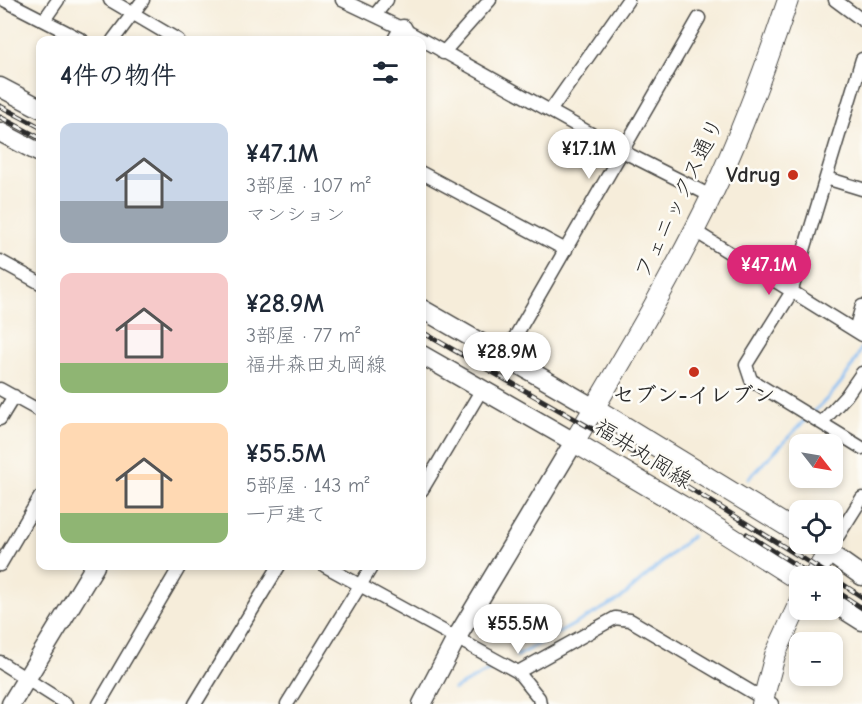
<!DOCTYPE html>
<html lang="ja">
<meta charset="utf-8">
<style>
:root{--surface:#fff;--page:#f6f6f7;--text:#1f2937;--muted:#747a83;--accent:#db2777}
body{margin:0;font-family:"Comic Neue","Klee One",sans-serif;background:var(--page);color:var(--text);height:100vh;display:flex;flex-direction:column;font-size:22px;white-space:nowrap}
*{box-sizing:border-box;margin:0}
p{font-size:20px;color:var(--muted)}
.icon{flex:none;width:33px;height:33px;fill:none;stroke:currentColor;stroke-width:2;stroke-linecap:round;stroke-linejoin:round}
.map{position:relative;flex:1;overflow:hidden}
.details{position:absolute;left:36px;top:36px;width:390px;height:534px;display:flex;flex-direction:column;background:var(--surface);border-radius:12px;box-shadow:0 3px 9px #0003}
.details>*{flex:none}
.needle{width:39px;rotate:121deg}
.fabs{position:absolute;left:789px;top:434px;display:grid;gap:12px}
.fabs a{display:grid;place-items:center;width:54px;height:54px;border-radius:12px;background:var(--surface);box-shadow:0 3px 9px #0003;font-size:30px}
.price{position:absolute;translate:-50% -51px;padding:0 14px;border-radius:21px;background:#fff;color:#222;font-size:20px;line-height:39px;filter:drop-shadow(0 2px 3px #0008)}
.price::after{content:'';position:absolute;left:50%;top:36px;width:18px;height:14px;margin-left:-9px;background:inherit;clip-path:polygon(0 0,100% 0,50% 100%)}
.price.active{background:var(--accent);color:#fff}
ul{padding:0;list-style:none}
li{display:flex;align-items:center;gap:18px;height:150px;padding:0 24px}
li span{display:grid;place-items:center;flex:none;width:168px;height:120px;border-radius:12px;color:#555}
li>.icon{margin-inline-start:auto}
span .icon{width:72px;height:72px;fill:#fffc;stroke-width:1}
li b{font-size:26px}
h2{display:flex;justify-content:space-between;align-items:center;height:72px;padding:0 24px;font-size:26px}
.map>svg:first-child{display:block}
</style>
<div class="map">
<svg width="862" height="704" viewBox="0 0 862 704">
<rect width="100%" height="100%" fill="#fdfcf7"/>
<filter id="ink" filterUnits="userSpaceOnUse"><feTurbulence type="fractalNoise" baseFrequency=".0167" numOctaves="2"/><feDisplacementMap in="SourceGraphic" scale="12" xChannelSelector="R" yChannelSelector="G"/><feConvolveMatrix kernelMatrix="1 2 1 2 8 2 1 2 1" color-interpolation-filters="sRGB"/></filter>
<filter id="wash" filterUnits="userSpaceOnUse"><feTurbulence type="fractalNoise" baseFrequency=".008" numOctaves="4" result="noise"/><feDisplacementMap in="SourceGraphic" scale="24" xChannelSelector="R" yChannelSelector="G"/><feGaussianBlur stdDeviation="1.35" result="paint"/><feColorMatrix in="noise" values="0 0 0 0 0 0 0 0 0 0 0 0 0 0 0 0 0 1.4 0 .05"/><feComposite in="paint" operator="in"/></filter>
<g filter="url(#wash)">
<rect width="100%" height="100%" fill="#f6edda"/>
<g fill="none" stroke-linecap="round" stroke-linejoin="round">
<!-- stream -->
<path stroke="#83bbf3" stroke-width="3" d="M812,413C834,394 850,374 862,347
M748,479L807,418
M517,656L620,599L692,536
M454,689L492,669"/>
</g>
</g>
<g filter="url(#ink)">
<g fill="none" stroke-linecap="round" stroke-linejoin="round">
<!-- street casing -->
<g stroke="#494845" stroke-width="15">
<path id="street" d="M4,0L82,40
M110,0L178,40
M342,0L403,29L622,151L711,196
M835,0L862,20
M375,15L387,0
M44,20L58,0
M113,40L143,0
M443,53L490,0
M862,59L791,293L746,365L751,380L862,448
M550,111L628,0
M422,173L566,250
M826,178L862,189
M693,230L862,335
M0,261L40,283
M855,330L862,306
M504,356L699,18
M0,389L40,411
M0,419L14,396
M822,422L846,396L862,373
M422,490L482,389
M828,552L862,498
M0,565L40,497
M325,566L518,672L539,698L540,704
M0,662L66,704
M518,672L615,618L630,620L772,704
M99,704L180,566
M195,704L279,566
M287,704L372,566"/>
</g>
<!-- secondary casing -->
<g stroke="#494845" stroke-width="21">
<path id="secondary" d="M397,40L403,29
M0,87L40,108
M0,132L40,153
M422,309L594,408
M422,355L574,442L457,637L422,704
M828,552L862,576
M832,602L862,621
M11,704L95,566"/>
</g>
<!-- primary casing -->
<g stroke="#494845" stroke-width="22">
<path id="primary" d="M788,0C766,66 742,132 712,195C671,280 622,361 574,442L682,506L800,581
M594,408L800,534
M813,543L828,552L814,576
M762,704L775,655L800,601"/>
</g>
<!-- street -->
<use href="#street" stroke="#fff" stroke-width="12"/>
<!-- secondary -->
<use href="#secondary" stroke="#fff" stroke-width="18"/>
<!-- primary -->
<use href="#primary" stroke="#fff" stroke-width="20"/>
<!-- rail casing -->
<g stroke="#2b2b2b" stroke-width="5">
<path id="rail" d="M0,106L40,127
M0,117L40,138
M422,332L617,443L831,576
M747,534L813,576
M832,577L862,597
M832,588L862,608"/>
</g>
<!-- rail -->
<use href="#rail" stroke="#fdfcf7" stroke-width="3" stroke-dasharray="9" stroke-linecap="butt"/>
</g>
</g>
<!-- markers -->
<g fill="#c8321e" stroke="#fdfcf7" stroke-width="2">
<circle cx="793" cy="175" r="6"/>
<circle cx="694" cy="372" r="6"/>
</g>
<g text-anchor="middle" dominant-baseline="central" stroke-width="5" stroke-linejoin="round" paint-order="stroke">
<!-- poi labels -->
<g font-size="22" font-weight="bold" fill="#2b2b2b" stroke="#fdfcf7" text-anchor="end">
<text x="781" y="175">Vdrug</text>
<text x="694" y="395" text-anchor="middle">セブン-イレブン</text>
</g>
<!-- street labels -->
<g font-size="22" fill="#2b2b2b" stroke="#fdfcf7">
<text transform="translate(679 198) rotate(-64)">フェニックス通り</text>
<text transform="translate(643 454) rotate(32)">福井丸岡線</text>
</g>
</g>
</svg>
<div class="fabs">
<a><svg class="needle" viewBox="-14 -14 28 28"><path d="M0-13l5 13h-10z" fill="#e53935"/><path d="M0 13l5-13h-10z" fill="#747a83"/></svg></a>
<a><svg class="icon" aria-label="locate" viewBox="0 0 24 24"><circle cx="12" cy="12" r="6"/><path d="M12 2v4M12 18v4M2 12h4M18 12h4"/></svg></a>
<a>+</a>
<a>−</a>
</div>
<b class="price" style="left:589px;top:180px">¥17.1M</b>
<b class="price active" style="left:769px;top:296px">¥47.1M</b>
<b class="price" style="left:507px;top:383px">¥28.9M</b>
<b class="price" style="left:518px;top:655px">¥55.5M</b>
<section class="details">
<h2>4件の物件<svg class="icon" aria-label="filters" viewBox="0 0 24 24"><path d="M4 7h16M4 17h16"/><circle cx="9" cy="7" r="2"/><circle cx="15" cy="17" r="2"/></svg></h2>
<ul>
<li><span style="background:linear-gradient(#c9d6e8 65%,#9aa5b1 0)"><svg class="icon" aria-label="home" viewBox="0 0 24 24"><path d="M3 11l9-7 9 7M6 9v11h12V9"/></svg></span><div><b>¥47.1M</b><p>3部屋 · 107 m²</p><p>マンション</p></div></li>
<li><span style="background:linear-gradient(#f6c9c9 75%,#8fb573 0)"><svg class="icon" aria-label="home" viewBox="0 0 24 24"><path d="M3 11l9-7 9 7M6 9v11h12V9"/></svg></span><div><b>¥28.9M</b><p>3部屋 · 77 m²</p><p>福井森田丸岡線</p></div></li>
<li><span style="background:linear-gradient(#ffd9b3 75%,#8fb573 0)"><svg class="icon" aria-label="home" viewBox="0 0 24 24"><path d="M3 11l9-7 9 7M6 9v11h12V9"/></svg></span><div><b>¥55.5M</b><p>5部屋 · 143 m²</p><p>一戸建て</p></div></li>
</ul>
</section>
</div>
